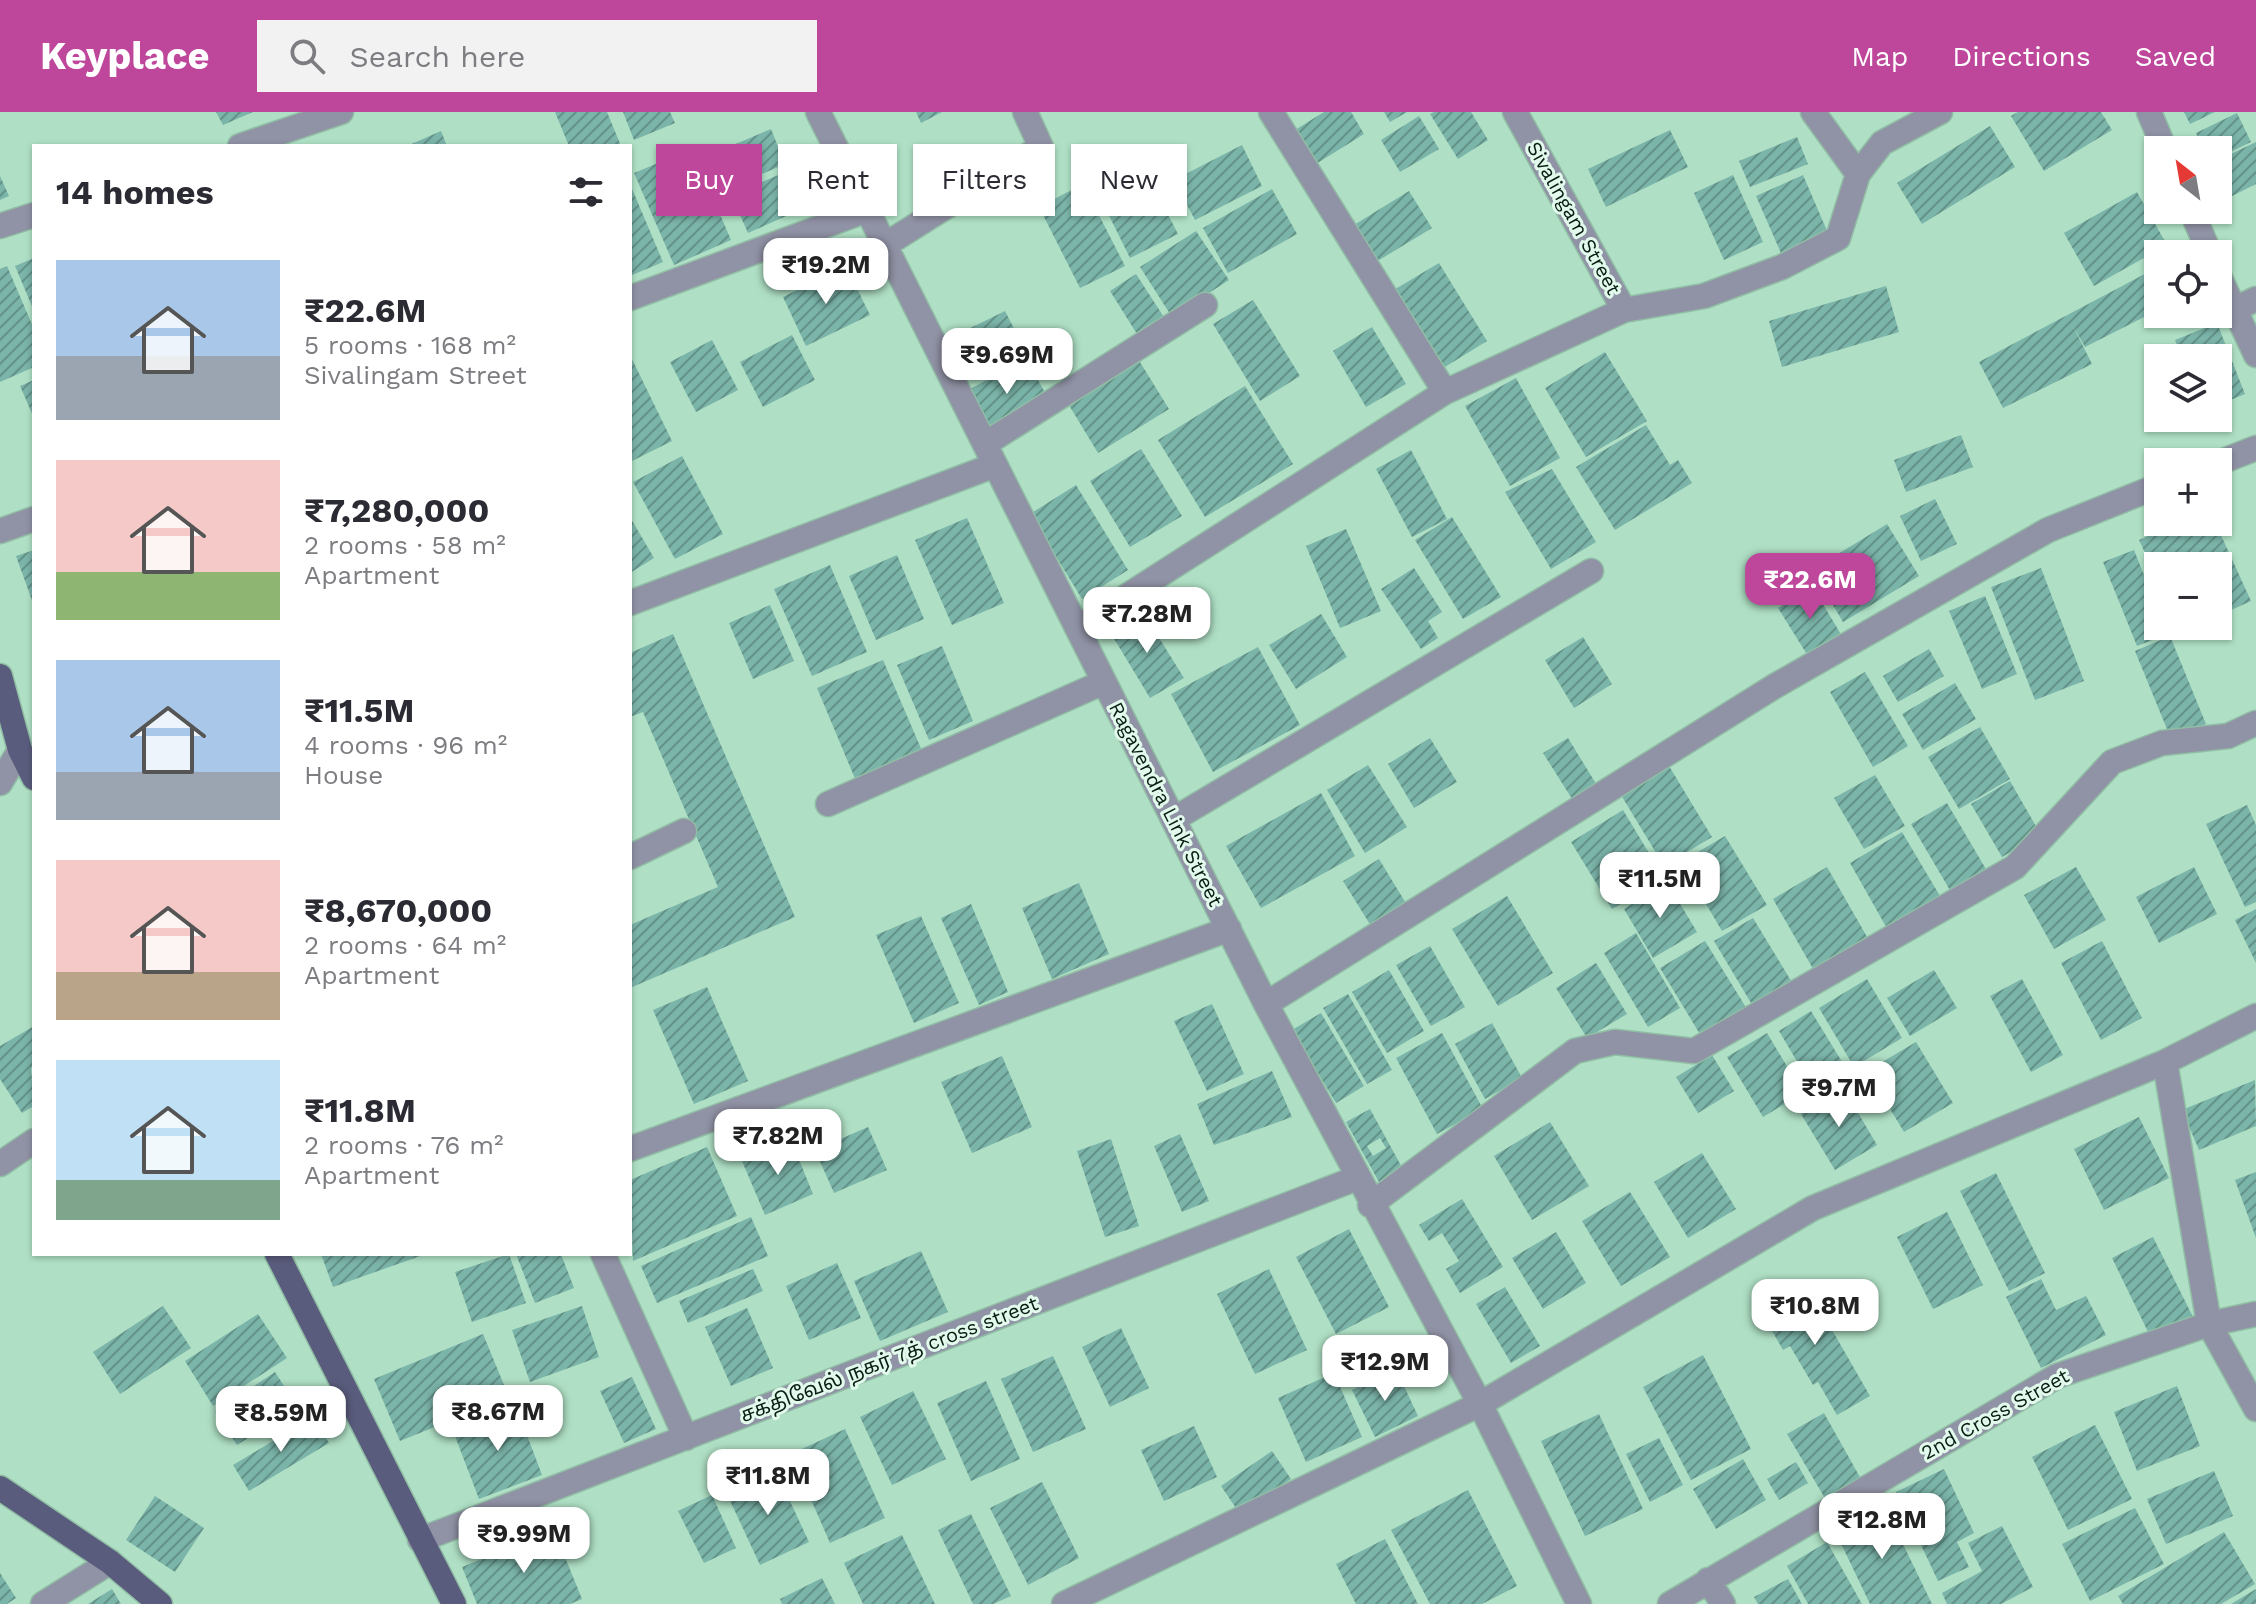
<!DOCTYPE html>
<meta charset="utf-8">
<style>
:root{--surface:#fff;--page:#f2f2f3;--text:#2b2b33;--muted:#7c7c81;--accent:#be469b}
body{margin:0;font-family:"Work Sans","Noto Sans Tamil",sans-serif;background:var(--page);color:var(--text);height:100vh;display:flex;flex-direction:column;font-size:30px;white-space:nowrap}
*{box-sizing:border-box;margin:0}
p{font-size:26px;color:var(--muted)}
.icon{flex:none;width:44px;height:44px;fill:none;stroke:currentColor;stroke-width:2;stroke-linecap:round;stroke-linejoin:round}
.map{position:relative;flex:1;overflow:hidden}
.drawer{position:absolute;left:32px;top:32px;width:600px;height:1112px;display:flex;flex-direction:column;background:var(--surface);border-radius:0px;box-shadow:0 2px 6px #0004}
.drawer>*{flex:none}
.banner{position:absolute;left:656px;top:32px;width:760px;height:72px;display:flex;gap:16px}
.needle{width:52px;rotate:329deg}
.controls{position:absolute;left:2144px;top:24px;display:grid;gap:16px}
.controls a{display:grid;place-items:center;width:88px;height:88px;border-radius:0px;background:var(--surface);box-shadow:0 2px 6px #0004;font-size:40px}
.price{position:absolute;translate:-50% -68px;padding:0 18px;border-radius:16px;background:#fff;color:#222;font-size:26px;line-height:52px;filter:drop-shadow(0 2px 4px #0008)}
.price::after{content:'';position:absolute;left:50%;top:48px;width:24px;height:18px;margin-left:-12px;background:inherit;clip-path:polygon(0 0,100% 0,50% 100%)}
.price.on{background:var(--accent);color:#fff}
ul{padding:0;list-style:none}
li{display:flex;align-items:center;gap:24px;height:200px;padding:0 24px}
li span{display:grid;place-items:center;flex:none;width:224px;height:160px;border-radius:0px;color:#555}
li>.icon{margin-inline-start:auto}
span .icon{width:96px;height:96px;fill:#fffc;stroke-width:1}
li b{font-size:34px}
h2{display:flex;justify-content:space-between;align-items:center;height:96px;padding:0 24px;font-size:34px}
.pill{padding:0 28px;border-radius:0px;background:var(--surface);box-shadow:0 2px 6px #0004;font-size:28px;line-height:72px}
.pill.on{background:var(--accent);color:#fff}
header{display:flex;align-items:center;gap:48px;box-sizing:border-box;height:112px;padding:0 40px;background:var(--accent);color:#fff}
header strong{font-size:38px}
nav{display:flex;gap:44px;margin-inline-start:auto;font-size:28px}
.search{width:560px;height:72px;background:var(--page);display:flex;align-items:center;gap:20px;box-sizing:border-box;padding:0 28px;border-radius:0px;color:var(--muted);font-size:30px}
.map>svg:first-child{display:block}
</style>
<header>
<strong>Keyplace</strong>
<div class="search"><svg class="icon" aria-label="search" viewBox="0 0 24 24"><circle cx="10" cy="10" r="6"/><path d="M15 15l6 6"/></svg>Search here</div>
<nav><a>Map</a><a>Directions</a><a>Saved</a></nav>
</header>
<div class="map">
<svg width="2256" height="1492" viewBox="0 0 2256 1492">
<defs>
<pattern id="building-hatch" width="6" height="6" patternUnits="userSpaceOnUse" patternTransform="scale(2)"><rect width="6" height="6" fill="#7bb4a9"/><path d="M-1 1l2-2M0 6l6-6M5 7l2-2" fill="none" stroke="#639288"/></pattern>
</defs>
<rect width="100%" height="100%" fill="#afe0c5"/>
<!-- building -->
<path fill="url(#building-hatch)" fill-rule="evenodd" d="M216,0H253L223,13Z
M555,0H607L621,34H569Z
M623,0H670L675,11L634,28Z
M916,0H942L921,11Z
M1324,0H1351L1364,22L1316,52L1295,18Z
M1384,0H1407L1390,10Z
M1434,0H1471L1488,28L1458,47L1430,2Z
M2018,0H2101L2112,18L2044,59L2011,4Z
M2184,0H2215L2190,12Z
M2237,1L2251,30L2218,46V38H2204L2196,21Z
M1419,4L1439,37L1400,60L1381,28Z
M1990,14L2015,55L1922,112L1897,71Z
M771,17L785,52L727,77L712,42Z
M1670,18L1688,55L1606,95L1588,57Z
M441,19L447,34H407Z
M1797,25L1808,52L1750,75L1739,49Z
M2256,30V72L2228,86L2218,66V48Z
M1132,32L1178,122L1130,146L1085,55Z
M1242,33L1262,74L1195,108L1174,68Z
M692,37L731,128L674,153L634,61Z
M795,56L811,93L748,121L731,83Z
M1733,63L1763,130L1724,148L1694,81Z
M1803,63L1831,128L1784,148L1756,84Z
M0,64L9,84L0,88Z
M630,72L663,150L630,164Z
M1083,72L1125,154L1080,176L1039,95Z
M1272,77L1297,122L1228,161L1203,116Z
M1409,79L1432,116L1376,150L1354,113Z
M2137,80L2167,133L2094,174L2064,121Z
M1196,119L1229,168L1172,205L1140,155Z
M34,146V199L15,154Z
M1439,151L1487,229L1440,258L1392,179Z
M7,154L34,217V255L0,270V157Z
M846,154L870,203L806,234L783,185Z
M2158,155V198L2085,235L2073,214L2092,252L2003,296L1979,250Z
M1136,162L1169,213L1142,230L1110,179Z
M1886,174L1899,220L1782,255L1769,209Z
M1253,188L1300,264L1260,289L1213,212Z
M1005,199L1025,238L963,268L944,229Z
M2217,211L2245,282L2218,293V246H2182L2175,228Z
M1372,215L1406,272L1366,295L1333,239Z
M792,223L815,268L763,295L740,250Z
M712,228L738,278L696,300L670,250Z
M1605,240L1647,309L1586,345L1545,276Z
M1135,242L1169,297L1098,341L1064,285Z
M630,243L672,329L630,350Z
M1026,246L1049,288L987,322L965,280Z
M1516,266L1560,346L1510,374L1465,294Z
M34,268V306L20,274Z
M1245,274L1293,352L1205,405L1158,328Z
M1646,313L1670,353L1678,348L1692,371L1615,418L1576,355Z
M1961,323L1973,355L1906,380L1894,348Z
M1141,337L1182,404L1130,435L1090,369Z
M1411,338L1447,407L1412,425L1376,357Z
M682,344L723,422L675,447L633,370Z
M1552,357L1596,430L1551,457L1505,380Z
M1076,373L1128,458L1082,487L1030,402Z
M1935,387L1957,432L1921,449L1900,404Z
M630,405L654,446L630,461Z
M1452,405L1501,485L1463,507L1415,428Z
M967,406L1004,491L952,513L915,428Z
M2179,410H2215L2251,489L2218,504V454H2158V469L2139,428Z
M1887,412L1919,464L1843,510L1812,458Z
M1346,417L1381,499L1340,516L1306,434Z
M34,438V494L16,444Z
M2134,438L2158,498V514H2165L2168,522L2137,534L2103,450Z
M897,443L924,507L876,528L849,464Z
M830,453L867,540L812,564L774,477Z
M1414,456L1442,500L1428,509L1438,526L1421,537L1381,477Z
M2041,456L2084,569L2035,588L1991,475Z
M1812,474L1842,524L1808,544L1778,496Z
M1985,484L2017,562L1982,577L1949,499Z
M770,493L794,549L753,567L729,511Z
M1143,500L1184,566L1150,586L1110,520Z
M1321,502L1347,545L1296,577L1269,533Z
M673,522L795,805L630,876V813L718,775L643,600L630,605V541Z
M2170,524L2206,612L2171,627L2135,539Z
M1583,525L1612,572L1574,596L1545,548Z
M942,534L973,609L929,628L897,553Z
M1258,535L1300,613L1213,660L1171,582Z
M1929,537L1944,564L1898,590L1883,564Z
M883,548L923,641L856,669L817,576Z
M1865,560L1908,634L1873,655L1830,580Z
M1955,571L1976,607L1923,638L1902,602Z
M1980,615L2010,667L1959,697L1928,645Z
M1430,626L1457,670L1414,696L1388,652Z
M1568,626L1598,675L1574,690L1543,641Z
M1368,653L1407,715L1365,741L1327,678Z
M1669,654L1712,725L1664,754L1621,683Z
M1875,663L1905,714L1864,737L1834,686Z
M2010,669L2041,723L2002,745L1971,692Z
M1321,681L1355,744L1261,796L1226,734Z
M1947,691L1990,764L1954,785L1911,712Z
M2247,693L2256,713V790L2245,795L2206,712Z
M1623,698L1664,766L1612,797L1571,730Z
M1902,720L1943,789L1889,820L1850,751Z
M1725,724L1767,793L1722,819L1681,750Z
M1379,747L1407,793L1371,814L1343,769Z
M1827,755L1870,830L1816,862L1773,787Z
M2076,755L2106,808L2054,837L2024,783Z
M2194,755L2217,802L2159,831L2136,785Z
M1667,770L1697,820L1653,846L1624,797Z
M1079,771L1109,842L1052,867L1022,796Z
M1507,784L1553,861L1498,894L1452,817Z
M971,792L1008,880L979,893L941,806Z
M2256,797V851L2235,808Z
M921,804L959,891L914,911L876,823Z
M1753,806L1793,872L1754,896L1714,829Z
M1636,821L1680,896L1648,915L1604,841Z
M1705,829L1747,897L1701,924L1660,856Z
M2102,829L2142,906L2101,928L2061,851Z
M1430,834L1465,895L1431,914L1396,853Z
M1596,851L1627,902L1587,926L1556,876Z
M1389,858L1424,919L1387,941L1352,880Z
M1934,858L1957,896L1910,924L1887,886Z
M1867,867L1902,926L1854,955L1819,896Z
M2022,867L2063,943L2031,960L1990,884Z
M707,875L748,969L694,992L653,898Z
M1348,882L1392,958L1367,972L1323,896Z
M1212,892L1244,962L1207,979L1174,909Z
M1811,899L1847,958L1814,978L1779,919Z
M1321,901L1364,974L1336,991L1292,918Z
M1492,911L1522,966L1485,987L1455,932Z
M34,914V954L31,956L34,994L22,1001L0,967V934Z
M1442,921L1483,997L1437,1022L1396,946Z
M1767,921L1803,981L1763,1005L1727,945Z
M1916,930L1953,991L1904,1020L1867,959Z
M1712,943L1734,979L1698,1001L1676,965Z
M1002,944L1032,1015L972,1041L941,970Z
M1272,959L1292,1005L1214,1033L1197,992Z
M2255,968L2256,1014L2199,1038L2182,998Z
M1844,977L1877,1033L1835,1058L1801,1002Z
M1370,997L1404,1059L1380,1072L1346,1010ZM1380,1026L1386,1036L1373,1044L1367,1034Z
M2139,1005L2169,1066L2104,1098L2074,1037Z
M1550,1010L1589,1074L1532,1108L1494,1044Z
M868,1015L887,1058L834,1081L815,1038Z
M1180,1022L1209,1089L1182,1100L1154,1034Z
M1111,1027L1139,1114L1105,1125L1077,1039Z
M791,1028L813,1082L765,1103L742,1049Z
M707,1035L737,1104L633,1149L630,1068Z
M1702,1041L1736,1097L1688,1126L1654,1070Z
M2256,1060V1126L2235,1068Z
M1996,1061L2045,1161L2009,1179L1960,1079Z
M1630,1080L1670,1145L1621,1174L1582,1109Z
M1462,1087L1503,1155L1460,1181L1446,1157L1459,1149L1442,1121L1429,1129L1419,1113Z
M1947,1100L1983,1173L1933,1197L1897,1125Z
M751,1105L768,1144L657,1191L641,1154Z
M1349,1117L1389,1195L1336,1222L1296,1145Z
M1556,1120L1586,1171L1543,1197L1512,1146Z
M2153,1125L2193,1205L2151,1226L2112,1146Z
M921,1139L948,1200L880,1229L854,1169Z
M321,1142H426L333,1175Z
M509,1142L526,1191L472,1210L455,1160Z
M516,1142H561L574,1176L535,1191Z
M837,1151L861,1206L809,1228L786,1174Z
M753,1157L763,1179L688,1211L679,1189Z
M1269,1157L1307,1238L1255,1262L1217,1182Z
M2041,1167L2056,1198L2086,1184L2106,1223L2041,1256L2006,1185Z
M1805,1171L1870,1284L1837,1303L1818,1270L1813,1273L1790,1234L1783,1238L1760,1198Z
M1505,1175L1540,1234L1511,1251L1476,1192Z
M163,1194L191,1236L120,1282L93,1240Z
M582,1194L599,1245L530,1270L512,1218Z
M747,1196L773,1256L731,1274L705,1215Z
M258,1202L287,1246L213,1294L185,1249Z
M1121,1216L1149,1276L1110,1295L1082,1235Z
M483,1222L509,1285L400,1329L374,1267Z
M1703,1243L1751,1337L1691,1368L1643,1275Z
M1053,1244L1086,1317L1033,1340L1001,1267Z
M1396,1257L1418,1304L1375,1325L1352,1278Z
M275,1260L297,1294L237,1333L215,1300Z
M1334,1261L1362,1325L1306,1350L1278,1286Z
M632,1265L656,1317L624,1331L600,1279Z
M986,1269L1020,1347L971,1369L937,1291Z
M2177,1274L2200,1334L2137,1359L2114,1300Z
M913,1279L946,1347L892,1373L860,1305Z
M516,1294L542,1363L479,1387L453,1319Z
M1824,1301L1861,1367L1826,1388L1787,1322Z
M1599,1302L1643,1397L1585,1424L1541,1329Z
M313,1305L329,1331L249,1379L233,1353Z
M2095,1313L2132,1387L2068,1418L2032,1345Z
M1194,1314L1217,1365L1164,1389L1141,1338Z
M845,1317L885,1406L830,1431L791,1342Z
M1659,1326L1683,1373L1650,1390L1626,1342Z
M1272,1339L1291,1367L1240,1402L1221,1374Z
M1743,1347L1766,1388L1716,1417L1693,1377Z
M1796,1350L1808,1371L1779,1388L1767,1367Z
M775,1357L809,1430L760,1453L726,1380Z
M1944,1357L1974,1421L1957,1430L1969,1455L1938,1469L1896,1380Z
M2214,1359L2233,1404L2166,1432L2147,1387Z
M1042,1370L1079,1446L1028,1473L990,1396Z
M1468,1378L1517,1474L1482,1492H1430L1391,1418Z
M712,1383L736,1436L704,1451L678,1399Z
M155,1384L204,1416L175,1460L126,1428Z
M1885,1395L1932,1492H1870L1835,1419Z
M2135,1396L2164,1452L2090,1489L2062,1432Z
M971,1402L1011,1484L993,1492H973L938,1418Z
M2002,1414L2033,1475L2001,1492H1947L1942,1481L1982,1459L1968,1431Z
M554,1418L582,1487L570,1492H477L462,1455Z
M2224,1420L2255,1472L2221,1492H2123L2118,1484Z
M902,1423L935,1492H863L844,1451Z
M1385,1427L1418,1492H1356L1336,1452Z
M1827,1430L1862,1492H1808L1787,1454Z
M0,1461L16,1486L7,1492H0Z
M822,1466L835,1492H782L780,1487Z
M1788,1467L1802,1492H1758L1754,1485Z
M112,1477L121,1492H88Z
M2256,1477V1492H2231Z"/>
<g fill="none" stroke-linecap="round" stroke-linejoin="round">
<!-- minor casing -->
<g stroke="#91bda5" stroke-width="27">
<path id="minor" d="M818,0L1266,892L1480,1292L1579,1492
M1271,0L1445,280
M1515,0L1624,198L1704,184L1782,155L1838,126L1858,62L1882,31L1940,0
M1813,0L1858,62
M2149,0L2165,38
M240,34L341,0
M2191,98L2210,142
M0,114L34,103
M885,133L1041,35L1025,0
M2218,162L2256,243
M630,186L867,98
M2233,198L2256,187
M985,332L1205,193
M2218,351L2256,336
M0,419L34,407
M630,491L995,353
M1077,516L1445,280L1624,198
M0,671L20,638
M828,692L1104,570
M1174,707L1591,459
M630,745L684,719
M1266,892L1775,574L2048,418L2158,374
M2165,950L2209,1212L2256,1297
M630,1037L1229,817
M0,1052L34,1029
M1370,1093L1575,939L1615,930L1694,939L2015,755L2112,650L2162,631L2228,624L2256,611
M603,1142L686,1326
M420,1428L1357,1066
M1708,1468L1723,1492
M43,1492L110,1450
M1064,1492L1480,1292L1813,1096L2165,950L2256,904
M1670,1492L2057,1264L2209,1212L2256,1202"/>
</g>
<!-- major casing -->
<g stroke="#91bda5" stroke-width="27">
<path id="major" d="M0,564L20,638L34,666
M277,1142L454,1492
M0,1376L110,1450L160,1492"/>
</g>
<!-- minor -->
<use href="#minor" stroke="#9092a5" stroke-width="24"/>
<!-- major -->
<use href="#major" stroke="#5a5c7d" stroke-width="24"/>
</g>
<g text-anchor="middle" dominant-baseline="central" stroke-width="6" stroke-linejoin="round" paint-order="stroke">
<!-- street labels -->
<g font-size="20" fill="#091c13" stroke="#e2faec">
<text transform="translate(1574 106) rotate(61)">Sivalingam Street</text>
<text transform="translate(1166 692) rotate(63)">Ragavendra Link Street</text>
<text transform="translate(889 1247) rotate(-21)">சக்திவேல் நகர் 7த் cross street</text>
<text transform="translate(1995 1302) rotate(-29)">2nd Cross Street</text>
</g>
</g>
</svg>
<div class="controls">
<a><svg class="needle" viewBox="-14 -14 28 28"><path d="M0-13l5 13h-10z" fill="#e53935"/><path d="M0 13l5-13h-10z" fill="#7c7c81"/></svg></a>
<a><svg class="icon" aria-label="locate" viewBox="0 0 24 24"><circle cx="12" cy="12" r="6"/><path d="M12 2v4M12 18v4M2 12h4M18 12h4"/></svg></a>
<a><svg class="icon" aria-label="layers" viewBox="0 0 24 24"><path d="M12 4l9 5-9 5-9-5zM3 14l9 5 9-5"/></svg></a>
<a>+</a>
<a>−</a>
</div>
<b class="price" style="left:826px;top:194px">₹19.2M</b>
<b class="price" style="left:1007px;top:284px">₹9.69M</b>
<b class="price on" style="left:1810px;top:509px">₹22.6M</b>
<b class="price" style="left:1147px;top:543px">₹7.28M</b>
<b class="price" style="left:1660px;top:808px">₹11.5M</b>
<b class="price" style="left:1839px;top:1017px">₹9.7M</b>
<b class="price" style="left:778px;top:1065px">₹7.82M</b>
<b class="price" style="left:1815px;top:1235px">₹10.8M</b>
<b class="price" style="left:1385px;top:1291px">₹12.9M</b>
<b class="price" style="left:498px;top:1341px">₹8.67M</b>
<b class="price" style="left:281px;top:1342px">₹8.59M</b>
<b class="price" style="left:768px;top:1405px">₹11.8M</b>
<b class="price" style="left:1882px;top:1449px">₹12.8M</b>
<b class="price" style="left:524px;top:1463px">₹9.99M</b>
<div class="banner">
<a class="pill on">Buy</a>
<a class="pill">Rent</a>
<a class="pill">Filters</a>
<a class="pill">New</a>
</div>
<section class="drawer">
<h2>14 homes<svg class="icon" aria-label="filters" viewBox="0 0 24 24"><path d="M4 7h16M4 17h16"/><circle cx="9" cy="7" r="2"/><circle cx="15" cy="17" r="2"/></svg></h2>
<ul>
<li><span style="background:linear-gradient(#a9c7e8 60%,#9aa5b1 0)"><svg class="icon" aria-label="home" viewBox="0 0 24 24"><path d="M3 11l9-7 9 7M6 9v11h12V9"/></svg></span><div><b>₹22.6M</b><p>5 rooms · 168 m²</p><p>Sivalingam Street</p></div></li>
<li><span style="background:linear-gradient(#f6c9c9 70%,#8fb573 0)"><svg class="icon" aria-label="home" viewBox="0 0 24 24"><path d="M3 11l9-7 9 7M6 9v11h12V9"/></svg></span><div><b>₹7,280,000</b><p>2 rooms · 58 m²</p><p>Apartment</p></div></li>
<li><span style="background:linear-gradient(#a9c7e8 70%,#9aa5b1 0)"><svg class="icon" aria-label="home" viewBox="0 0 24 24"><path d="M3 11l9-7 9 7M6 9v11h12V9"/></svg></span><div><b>₹11.5M</b><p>4 rooms · 96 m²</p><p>House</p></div></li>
<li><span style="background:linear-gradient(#f6c9c9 70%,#b9a48a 0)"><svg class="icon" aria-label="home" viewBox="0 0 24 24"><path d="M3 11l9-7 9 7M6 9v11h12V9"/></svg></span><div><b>₹8,670,000</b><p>2 rooms · 64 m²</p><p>Apartment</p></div></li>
<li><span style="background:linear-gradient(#bfe0f5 75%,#7fa58c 0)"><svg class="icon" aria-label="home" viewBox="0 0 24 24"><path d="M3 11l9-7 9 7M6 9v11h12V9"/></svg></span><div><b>₹11.8M</b><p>2 rooms · 76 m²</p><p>Apartment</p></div></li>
</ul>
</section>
</div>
